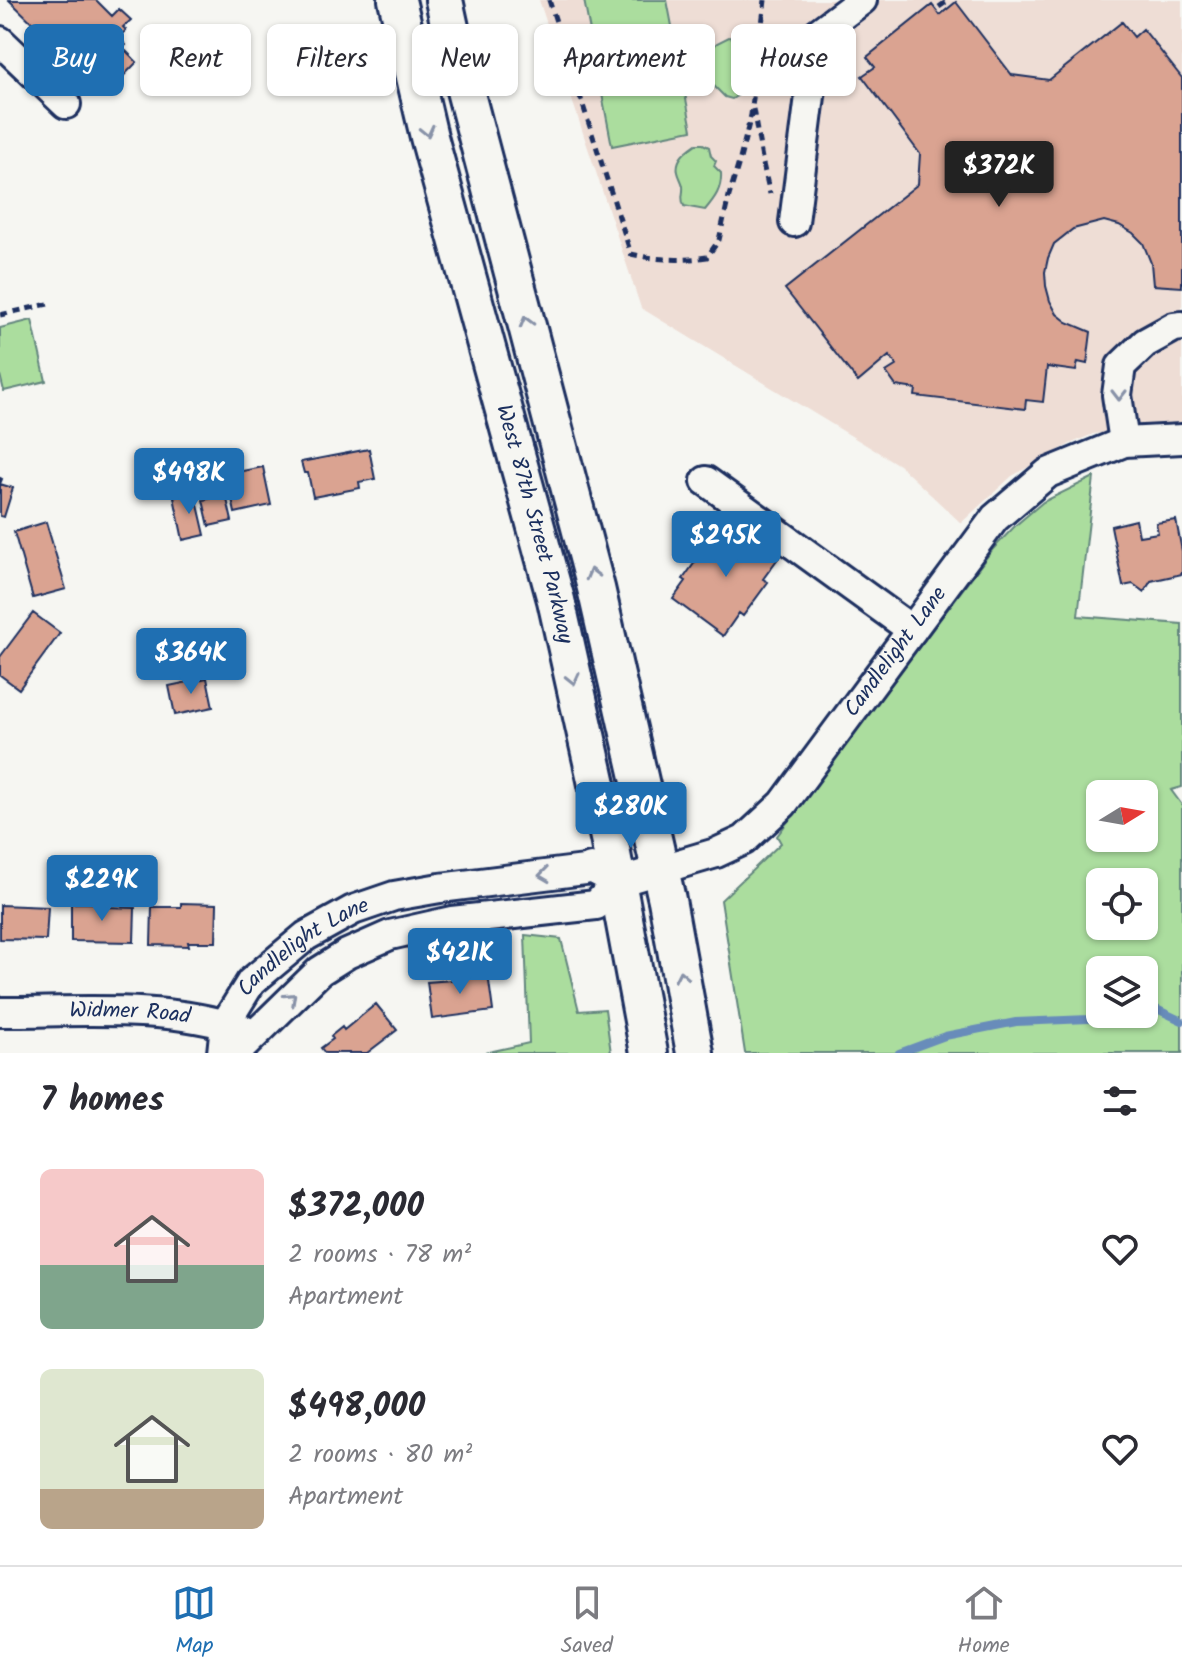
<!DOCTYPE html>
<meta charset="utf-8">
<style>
:root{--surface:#fff;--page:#f2f2f3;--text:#2b2b33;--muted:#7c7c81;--line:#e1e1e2;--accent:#1f6fb2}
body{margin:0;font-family:Kalam,sans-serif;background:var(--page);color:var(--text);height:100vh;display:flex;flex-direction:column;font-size:30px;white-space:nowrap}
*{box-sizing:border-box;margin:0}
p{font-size:26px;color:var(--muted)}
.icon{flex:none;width:44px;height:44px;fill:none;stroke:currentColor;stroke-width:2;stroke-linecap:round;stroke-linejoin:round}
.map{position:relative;height:1053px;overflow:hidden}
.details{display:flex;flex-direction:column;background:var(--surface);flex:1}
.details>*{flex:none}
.top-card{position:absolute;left:24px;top:24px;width:1134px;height:72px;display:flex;gap:16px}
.needle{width:52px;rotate:79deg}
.tools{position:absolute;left:1086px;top:780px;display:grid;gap:16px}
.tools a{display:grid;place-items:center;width:72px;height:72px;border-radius:12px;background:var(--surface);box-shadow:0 2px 6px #0004;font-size:40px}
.price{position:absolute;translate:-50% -68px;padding:0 18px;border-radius:8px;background:var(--accent);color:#fff;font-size:26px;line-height:52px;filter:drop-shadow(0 2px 4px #0008)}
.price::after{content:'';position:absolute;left:50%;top:48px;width:24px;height:18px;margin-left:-12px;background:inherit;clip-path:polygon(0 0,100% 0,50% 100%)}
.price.on{background:#222;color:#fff}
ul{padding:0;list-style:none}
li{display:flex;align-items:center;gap:24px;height:200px;padding:0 40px}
li span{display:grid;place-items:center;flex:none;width:224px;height:160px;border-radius:12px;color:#555}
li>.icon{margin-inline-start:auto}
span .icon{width:96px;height:96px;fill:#fffc;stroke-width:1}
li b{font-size:34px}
h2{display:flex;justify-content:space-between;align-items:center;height:96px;padding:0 40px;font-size:34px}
.pill{padding:0 28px;border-radius:12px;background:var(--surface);box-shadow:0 2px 6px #0004;font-size:28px;line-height:72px}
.pill.on{background:var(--accent);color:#fff}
.menu{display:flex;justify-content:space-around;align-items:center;height:112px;border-top:2px solid var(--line);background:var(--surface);font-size:22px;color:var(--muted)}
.menu a{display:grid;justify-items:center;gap:4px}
.menu .on{color:var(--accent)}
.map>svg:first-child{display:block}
</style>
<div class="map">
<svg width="1182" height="1053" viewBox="0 0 1182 1053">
<rect width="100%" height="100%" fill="#f6f6f2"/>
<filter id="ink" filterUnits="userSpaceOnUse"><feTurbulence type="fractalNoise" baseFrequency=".0125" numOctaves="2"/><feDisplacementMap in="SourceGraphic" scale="16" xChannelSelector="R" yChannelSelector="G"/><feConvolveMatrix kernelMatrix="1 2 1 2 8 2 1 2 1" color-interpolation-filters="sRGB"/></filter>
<g filter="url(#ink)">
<!-- built -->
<path fill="#eeddd5" d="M539,0H1182V425L1172,424L1093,434L1070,444L1012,476L961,523L899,465L641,308Z"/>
<!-- green -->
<path fill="#abdd9e" stroke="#63867e" stroke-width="2" fill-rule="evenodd" d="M584,0H667L692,130L612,146Z
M729,37L741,39L754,52L751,87L732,99L725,97L708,80L709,51L717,43Z
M696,144H703L709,147L711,156L716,161L714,166L721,173C722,189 715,198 705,210L684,206C680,197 684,194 683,186C682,181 679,177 678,172C675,159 686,151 696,144Z
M32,320L46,381L4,391L0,375V328Z
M1094,477L1078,616L1182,624V787L1171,790L1182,805V1053H745L721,900L781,843L777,836L993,549L1016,525L1043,502ZM1100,794H1144V838H1100ZM1100,882H1144V926H1100ZM1100,970H1144V1014H1100Z
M525,935L561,939L579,1011L605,1009L611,1053H484L529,1043Z"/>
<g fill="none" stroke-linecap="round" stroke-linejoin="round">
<!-- stream -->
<path stroke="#688cba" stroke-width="8" d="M1144,1003L1182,1021
M899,1053L945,1036L1016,1022L1089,1019L1103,1014"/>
</g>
<!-- building -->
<path fill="#daa391" stroke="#1b2f5e" stroke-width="2" d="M9,0H96L112,16L119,9L131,20L123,27L126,30L119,38L126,45L123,48L137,62L105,95L70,61L77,54L51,27L44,34Z
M956,2L1012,75L1049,80L1122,22L1134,37L1143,29L1182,78V287L1153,285L1151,263L1143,243L1133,233L1119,225L1104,221L1073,229L1054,244L1048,258L1045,272L1046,286L1050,301L1057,314L1067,322L1091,332L1087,364L1078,362L1076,371L1047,367L1043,402L1026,400L1025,409L915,396L916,389L896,386L886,372L897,365L889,356L858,382L785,289L918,184L920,154L862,76L875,67L867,57L932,5L940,15Z
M369,449L375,479L359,482L360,488L313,497L308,473H304L301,462Z
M263,467L271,505L235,513L227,474Z
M0,478L2,479L0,484L13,488L4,517L0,516Z
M195,492L205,535L183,540L174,497Z
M226,495L232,521L209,526L203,500Z
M1136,520L1139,536L1158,533L1156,523L1176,520L1182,551V574L1151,581L1144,592L1133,584L1123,586L1111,526Z
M46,522L66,589L33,598L14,532Z
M730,522L779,557L763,579L768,582L743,616L739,613L723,636L673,599L686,581L683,579L713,537L717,540Z
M33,613L60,633L19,689L0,675V657Z
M207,678L213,707L175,715L169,686Z
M71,903H107V907L135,908L134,942L71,941Z
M181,903L217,904L216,942H188L189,946L151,945L152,907H181Z
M0,905L48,907L46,940L0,939Z
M460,969L461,977L488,974L493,1011L432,1019L427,982L452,980L450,970Z
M376,1004L397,1030L367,1053H325L321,1048L333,1039L331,1036L342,1027L344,1030Z"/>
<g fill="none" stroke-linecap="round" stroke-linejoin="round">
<!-- minor casing -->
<g stroke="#1b2f5e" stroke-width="34">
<g id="minor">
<path d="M0,41L66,104"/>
<path d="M794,222L818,33L862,0"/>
<path d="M1124,442L1117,395L1121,366L1145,343L1174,327L1182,326"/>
<path d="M706,481L912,630"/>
<path id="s1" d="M0,1012C81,1012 166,1004 244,1030"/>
<path id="s2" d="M222,1053L225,1024L251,982L306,936L353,910L394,896L440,888L585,870L591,868L618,882"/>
<path id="s3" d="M236,1053L320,971L347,954L390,935L452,921L596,905L618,882L716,853L744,840L783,804L995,518L1048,473L1124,442L1182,439"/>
</g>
</g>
<!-- major casing -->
<g stroke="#1b2f5e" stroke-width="42">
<g id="major">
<path id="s4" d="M397,0L429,137L556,600L609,838L649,1053"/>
<path d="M444,0L457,60L596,588L667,900L695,1053"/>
</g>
</g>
<!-- path -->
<path stroke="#1b2f5e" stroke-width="5" stroke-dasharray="8 6" stroke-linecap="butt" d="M549,0L631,254C656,260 682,261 707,257L719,240L729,196L740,159L751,115L765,0
M939,7L949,0
M753,109L763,164L770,194
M0,315L48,304"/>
<!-- minor -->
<use href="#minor" stroke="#f6f6f2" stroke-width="28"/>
<!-- major -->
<use href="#major" stroke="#f6f6f2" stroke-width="36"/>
</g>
<!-- one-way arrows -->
<defs><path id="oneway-chevron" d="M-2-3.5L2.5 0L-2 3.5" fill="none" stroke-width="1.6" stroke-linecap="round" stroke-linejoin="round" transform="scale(2)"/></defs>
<g stroke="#8892a8">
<use href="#oneway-chevron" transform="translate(427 131) rotate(77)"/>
<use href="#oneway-chevron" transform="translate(526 322) rotate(-105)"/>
<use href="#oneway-chevron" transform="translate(1119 395) rotate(90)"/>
<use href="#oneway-chevron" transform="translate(592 574) rotate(-105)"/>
<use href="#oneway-chevron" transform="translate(573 679) rotate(77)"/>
<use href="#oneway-chevron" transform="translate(544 875) rotate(173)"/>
<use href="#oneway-chevron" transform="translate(681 976) rotate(-101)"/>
<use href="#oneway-chevron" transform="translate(291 998) rotate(-43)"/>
</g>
</g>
<g text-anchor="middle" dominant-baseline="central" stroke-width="7" stroke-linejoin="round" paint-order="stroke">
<!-- street labels -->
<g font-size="22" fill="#1b2f5e" stroke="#f6f6f2">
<text stroke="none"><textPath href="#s4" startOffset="542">West 87th Street Parkway</textPath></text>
<text stroke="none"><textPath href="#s3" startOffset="812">Candlelight Lane</textPath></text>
<text stroke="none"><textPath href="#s2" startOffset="142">Candlelight Lane</textPath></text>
<text stroke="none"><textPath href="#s1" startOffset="130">Widmer Road</textPath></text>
</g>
</g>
</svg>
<div class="tools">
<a><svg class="needle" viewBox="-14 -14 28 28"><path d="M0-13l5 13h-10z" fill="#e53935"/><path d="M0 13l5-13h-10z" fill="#7c7c81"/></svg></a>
<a><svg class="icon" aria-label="locate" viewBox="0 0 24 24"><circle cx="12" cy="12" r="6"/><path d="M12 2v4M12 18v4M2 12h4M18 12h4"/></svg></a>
<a><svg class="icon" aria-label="layers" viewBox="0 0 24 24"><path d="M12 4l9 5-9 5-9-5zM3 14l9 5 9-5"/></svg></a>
</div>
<b class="price on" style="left:999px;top:209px">$372K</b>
<b class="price" style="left:189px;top:516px">$498K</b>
<b class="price" style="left:726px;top:579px">$295K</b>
<b class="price" style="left:191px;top:696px">$364K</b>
<b class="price" style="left:631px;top:850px">$280K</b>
<b class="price" style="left:102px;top:923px">$229K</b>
<b class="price" style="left:460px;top:996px">$421K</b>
<div class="top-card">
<a class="pill on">Buy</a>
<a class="pill">Rent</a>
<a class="pill">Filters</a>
<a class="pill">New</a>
<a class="pill">Apartment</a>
<a class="pill">House</a>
</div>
</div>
<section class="details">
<h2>7 homes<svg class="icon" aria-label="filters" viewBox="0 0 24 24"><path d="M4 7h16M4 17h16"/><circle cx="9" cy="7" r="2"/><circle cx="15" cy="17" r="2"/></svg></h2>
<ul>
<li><span style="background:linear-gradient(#f6c9c9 60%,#7fa58c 0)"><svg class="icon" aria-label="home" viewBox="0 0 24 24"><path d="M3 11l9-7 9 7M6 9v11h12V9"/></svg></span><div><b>$372,000</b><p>2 rooms · 78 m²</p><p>Apartment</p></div><svg class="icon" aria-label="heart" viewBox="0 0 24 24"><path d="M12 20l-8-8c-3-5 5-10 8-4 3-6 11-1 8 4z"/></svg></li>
<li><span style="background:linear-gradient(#dfe7d0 75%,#b9a48a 0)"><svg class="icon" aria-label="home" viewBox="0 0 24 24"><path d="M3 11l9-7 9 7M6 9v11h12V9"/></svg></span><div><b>$498,000</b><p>2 rooms · 80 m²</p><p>Apartment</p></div><svg class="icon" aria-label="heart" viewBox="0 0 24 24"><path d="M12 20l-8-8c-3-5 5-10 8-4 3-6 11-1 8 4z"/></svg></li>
</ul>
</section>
<nav class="menu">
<a class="on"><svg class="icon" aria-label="map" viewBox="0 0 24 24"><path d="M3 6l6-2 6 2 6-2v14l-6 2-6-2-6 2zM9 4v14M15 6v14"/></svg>Map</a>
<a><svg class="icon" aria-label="saved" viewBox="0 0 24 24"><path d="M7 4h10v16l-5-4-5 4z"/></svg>Saved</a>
<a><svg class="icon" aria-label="home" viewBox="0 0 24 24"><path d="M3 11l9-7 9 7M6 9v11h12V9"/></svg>Home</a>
</nav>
